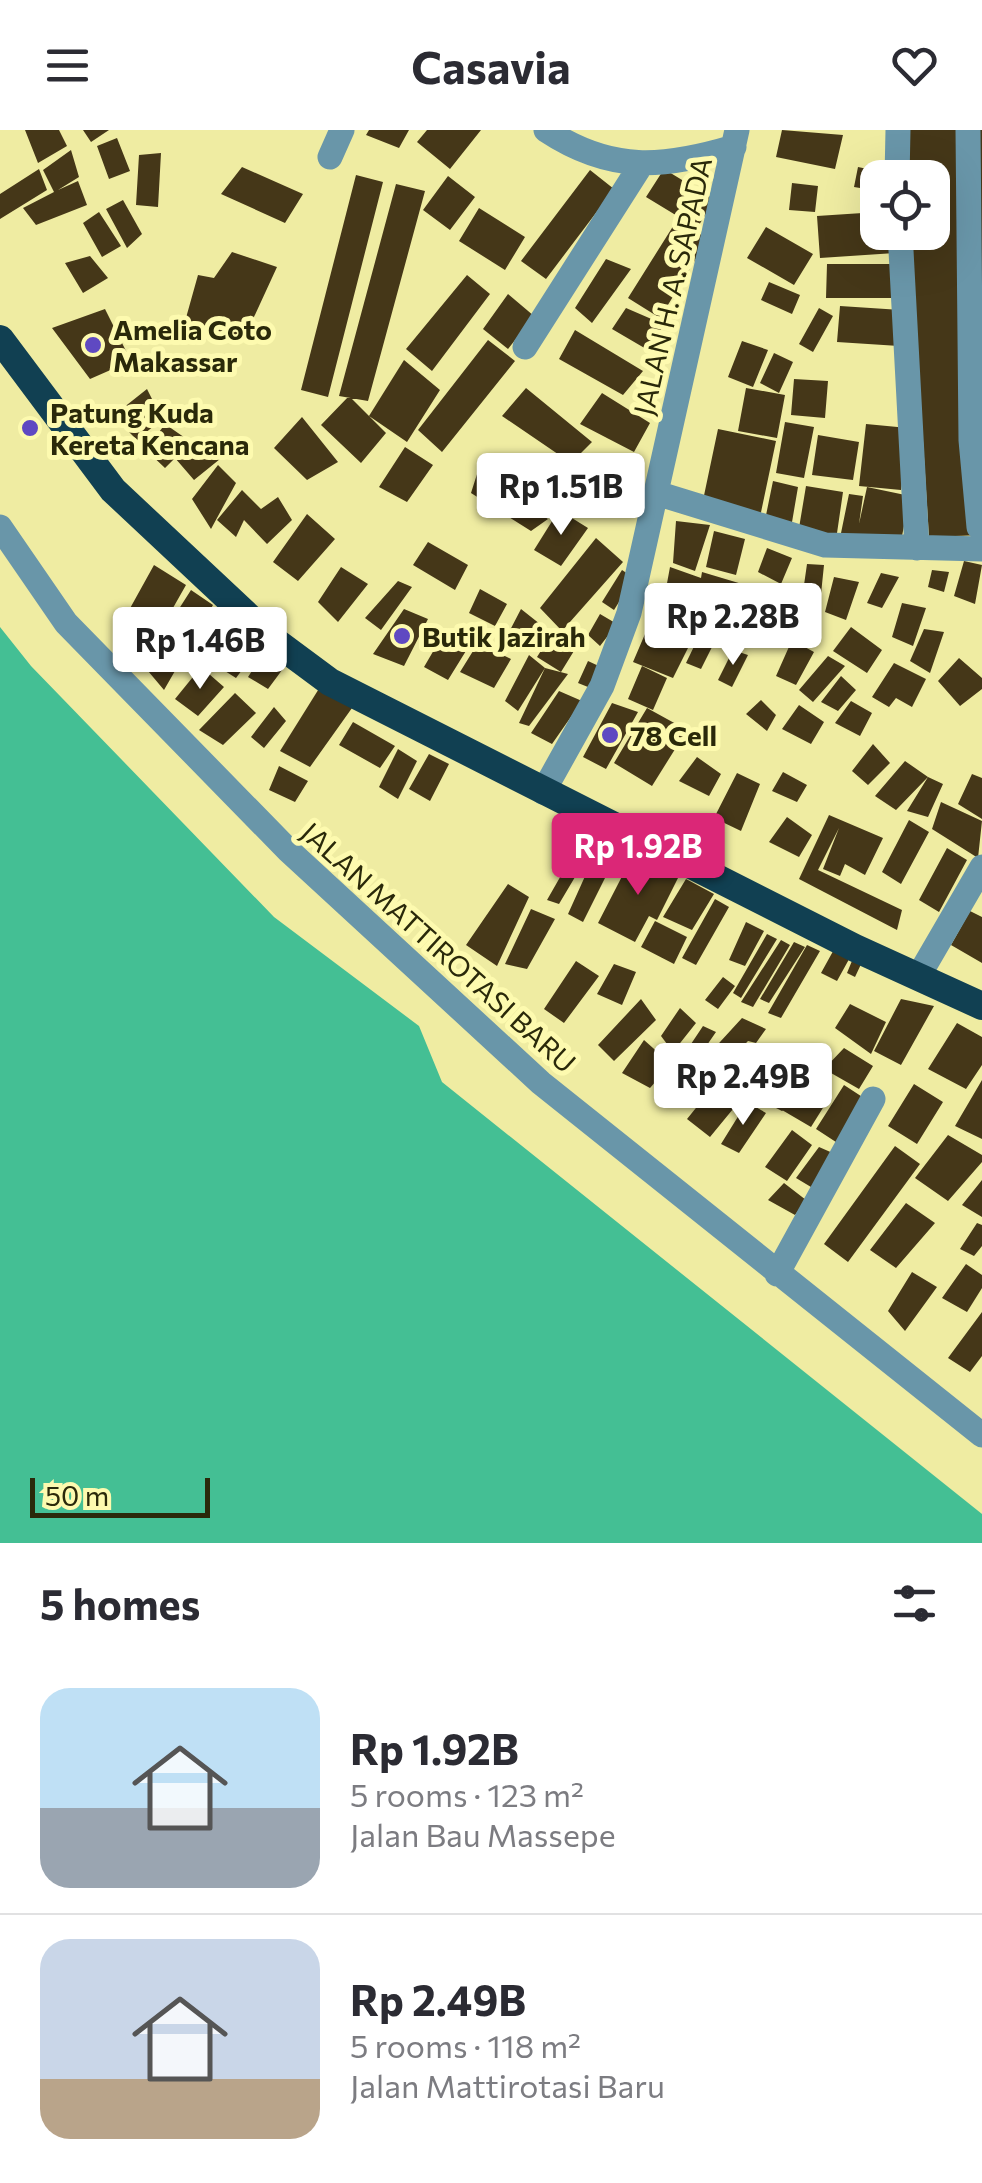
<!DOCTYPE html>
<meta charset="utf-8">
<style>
:root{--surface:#fff;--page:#f7f7f7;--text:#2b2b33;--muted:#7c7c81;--line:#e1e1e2;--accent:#db2777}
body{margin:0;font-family:Commissioner,sans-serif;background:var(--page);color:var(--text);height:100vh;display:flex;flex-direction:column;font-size:38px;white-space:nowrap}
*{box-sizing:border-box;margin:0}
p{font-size:32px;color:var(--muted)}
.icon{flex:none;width:55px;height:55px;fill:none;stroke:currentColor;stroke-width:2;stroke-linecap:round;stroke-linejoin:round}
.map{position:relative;height:1413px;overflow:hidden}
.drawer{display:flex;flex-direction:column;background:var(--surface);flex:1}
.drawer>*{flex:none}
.tools{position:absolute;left:860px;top:30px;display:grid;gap:20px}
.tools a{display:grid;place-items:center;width:90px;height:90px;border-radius:20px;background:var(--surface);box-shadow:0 10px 40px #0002;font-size:50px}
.scale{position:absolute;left:30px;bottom:25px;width:180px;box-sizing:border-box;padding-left:10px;border:5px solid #2a290a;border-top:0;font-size:28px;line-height:35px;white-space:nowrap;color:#2a290a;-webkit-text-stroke:8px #fdfaaf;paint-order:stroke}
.price{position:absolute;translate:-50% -85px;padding:0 22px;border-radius:10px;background:#fff;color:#222;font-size:32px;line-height:65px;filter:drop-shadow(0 2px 5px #0008)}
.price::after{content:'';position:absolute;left:50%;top:60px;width:30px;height:22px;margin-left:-15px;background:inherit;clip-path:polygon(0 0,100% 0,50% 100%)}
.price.active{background:var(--accent);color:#fff}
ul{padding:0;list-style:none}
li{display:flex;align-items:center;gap:30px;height:250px;padding:0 40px}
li+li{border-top:2px solid var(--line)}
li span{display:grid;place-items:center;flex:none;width:280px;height:200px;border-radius:30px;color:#555}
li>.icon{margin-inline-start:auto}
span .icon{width:120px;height:120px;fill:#fffc;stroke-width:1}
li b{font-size:42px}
h2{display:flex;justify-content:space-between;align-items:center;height:120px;padding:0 40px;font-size:42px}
header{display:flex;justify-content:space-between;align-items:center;height:130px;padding:0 40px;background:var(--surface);font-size:45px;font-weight:700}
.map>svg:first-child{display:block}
</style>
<header><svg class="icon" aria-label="menu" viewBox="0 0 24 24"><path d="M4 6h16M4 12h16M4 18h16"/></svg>Casavia<svg class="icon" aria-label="heart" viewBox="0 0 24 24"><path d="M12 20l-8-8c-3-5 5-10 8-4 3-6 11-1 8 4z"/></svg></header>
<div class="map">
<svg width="982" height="1413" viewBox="0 0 982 1413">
<rect width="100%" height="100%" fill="#efeca2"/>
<!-- water -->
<path fill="#44bf94" d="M0,497L31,536L274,787L419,896L442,952L982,1384V1413H0Z"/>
<!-- building -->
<path fill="#453718" d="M25,0H59L67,16L38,33Z
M83,0H109L91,12Z
M369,0H409L399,18L366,5Z
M427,0H481L450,39L417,12Z
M782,0L843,5L835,39L776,27Z
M909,0H982V405L929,407L910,102H932V48H908Z
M117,8L130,41L109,49L97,16Z
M71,20L79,47L58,60L78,51L87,75L36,95L23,78L54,62L43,40Z
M161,23L158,77L136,75L139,25Z
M242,37L303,64L285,93L221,64Z
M858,37L882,42L878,61L854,57Z
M39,39L47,60L0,89V64Z
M664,39L715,70L697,98L646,67Z
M590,40L614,59L546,149L521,131Z
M356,45L383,52L328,267L301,260Z
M448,46L475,67L450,100L423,80Z
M792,53L818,56L815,82L789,80Z
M396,54L425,61L368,271L339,266Z
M123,70L142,104L127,118L106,79Z
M479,78L525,107L505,140L459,111Z
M99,82L121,116L102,127L83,93Z
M878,82V102H893L895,123L820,128L817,86Z
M677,90L708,109L660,188L628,168Z
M766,97L813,124L794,155L747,128Z
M232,122L277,137L242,213L184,195L198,145L214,148Z
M90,126L108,148L83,163L65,133Z
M606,129L631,139L592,193L575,178Z
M827,134H895V168H826Z
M467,145L490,164L432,241L406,219Z
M769,152L800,165L792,184L761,170Z
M508,164L534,186L508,219L483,199Z
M840,176L901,180L899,216L837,212Z
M626,178L663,194L653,223L612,199Z
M819,178L833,186L813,222L799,214Z
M105,179L131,231L90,249L52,198Z
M575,200L643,241L623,265L559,229Z
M488,210L515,231L442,322L418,300Z
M742,211L768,220L753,257L728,247Z
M774,223L793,232L779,263L760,253Z
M404,230L440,260L407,312L369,286Z
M794,249L828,251L825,288L791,285Z
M526,258L592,312L571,333L502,286Z
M746,258L785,265L777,308L738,301Z
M147,259L162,289L137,310L113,286Z
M602,263L650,293L634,322L580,294Z
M349,266L386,303L361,333L321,295Z
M302,287L338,332L307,350L274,318Z
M785,292L814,297L804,348L776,343Z
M165,294L191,312L198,307L220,329L194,350L175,328L165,338L146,320Z
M866,294L908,298L901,360L859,356Z
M718,299L776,311L760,387L702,375Z
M818,305L859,312L853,350L812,345Z
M405,317L433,335L407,372L379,357Z
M616,328L644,346L618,383L590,368Z
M218,335L236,353L211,399L192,369Z
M478,341L548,389L531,401L471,363Z
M773,351L798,357L791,398L764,395Z
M806,356L843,362L836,410L798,404Z
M867,357L910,366L900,416L840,408L849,364L863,366L859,394Z
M242,360L261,379L278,367L292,390L267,414L244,390L236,407L217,390Z
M559,380L588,398L561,436L534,420Z
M307,384L335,409L298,451L273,432Z
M676,391L710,395L695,441L673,433Z
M714,401L745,409L736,445L706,437Z
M596,408L623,432L562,501L540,478Z
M428,412L468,435L455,460L413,435Z
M767,418L792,428L781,454L758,442Z
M964,431L982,435L975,474L954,466Z
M807,434L824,435L821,464L803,462Z
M154,435L186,455L148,522L118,500Z
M341,437L368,454L338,492L318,472Z
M670,437L701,448L702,442L742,454L734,490L695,476L699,455L689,485L663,475Z
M622,440L634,448L614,480L602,472Z
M932,440L949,442L944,462L928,457Z
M881,443L899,447L882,478L867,473Z
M834,447L859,452L846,490L825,482Z
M398,451L412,457L381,500L365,488Z
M480,459L507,474L495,496L469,483Z
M191,460L213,475L164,560L143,535Z
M759,468L776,471L760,503L745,497Z
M902,473L926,478L913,516L892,507Z
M404,479L428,489L404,536L373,524Z
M521,479L545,498L533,520L508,504Z
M600,484L617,494L600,516L588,505Z
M651,490L694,506L673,548L633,532Z
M240,496L256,506L253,518L232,506Z
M851,497L882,520L867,543L833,521Z
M924,499L944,502L930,543L910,531Z
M445,501L469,516L448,550L424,537Z
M553,502L577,516L561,542L537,527Z
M700,504L717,507L701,539L686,533Z
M792,510L814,522L796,555L776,546Z
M237,512L254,524L236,548L217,536Z
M478,513L511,529L494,558L460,542Z
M269,515L288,532L268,559L248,547Z
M733,520L748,525L732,557L718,550Z
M529,525L545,538L518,581L505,571Z
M828,526L845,536L813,572L799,560Z
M959,528L982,548V559L960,576L938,551Z
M588,531L603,538L593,559L578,553Z
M894,533L926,549L912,577L896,568L889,577L872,567Z
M642,536L667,548L653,580L628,569Z
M201,537L224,557L198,586L175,569Z
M545,538L568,544L529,596L519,593Z
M841,546L856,560L838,581L821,572Z
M320,557L352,578L310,637L280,621Z
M559,561L582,571L552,614L531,603Z
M235,563L256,583L223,615L199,600Z
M761,570L776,585L767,601L746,584Z
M851,571L872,583L860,606L835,593Z
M612,573L638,582L606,639L583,627Z
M799,575L824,592L811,614L782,599Z
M274,577L286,591L264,618L251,607Z
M647,578L687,600L652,656L614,633Z
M353,592L395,616L380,638L339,615Z
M873,614L890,633L868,655L852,641Z
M398,619L417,631L398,669L379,657Z
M429,624L449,634L430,671L409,659Z
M697,627L721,644L709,666L679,651Z
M905,631L928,647L896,680L875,666Z
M279,636L308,651L295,672L269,660Z
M783,642L807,655L797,672L772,661Z
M737,643L760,654L741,701L714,688Z
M972,644L982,648V689L958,674Z
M928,647L943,654L928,687L907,681Z
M941,672L982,691L978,728L932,699Z
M829,685L883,708L865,745L845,734L840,746L823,739L839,698L818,740L902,780L897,800L799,749Z
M584,687L601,695L589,725L570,712Z
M787,687L812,705L799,727L769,712Z
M909,690L929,702L901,754L882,742Z
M600,713L618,722L583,792L568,784Z
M947,718L967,730L939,782L919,770Z
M633,725L678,748L657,790L649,786L635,812L598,793Z
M563,742L575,747L559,774L547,770Z
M686,749L714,764L692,800L663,787Z
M508,754L529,767L497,836L466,815Z
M715,769L729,777L696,835L682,828Z
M531,779L555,789L527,839L505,834Z
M970,781L982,787V833L951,815Z
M655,791L687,807L674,834L641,817Z
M746,792L764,801L745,836L729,830Z
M767,804L777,809L741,868L733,863Z
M781,810L790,815L753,877L741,872Z
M794,812L805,817L769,873L760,869Z
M837,814L853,822L837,851L821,843Z
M807,815L820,821L781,888L768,883Z
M854,826L863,830L855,847L847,843Z
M576,831L599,846L564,893L544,879Z
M614,834L636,842L622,875L597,864Z
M723,847L735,856L718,879L705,870Z
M641,869L656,890L614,931L598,915Z
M901,869L934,876L901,935L874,921Z
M850,874L886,892L871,924L835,898Z
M680,878L696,893L673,922L661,906Z
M742,888L766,899L756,913L748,911L724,936L709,924Z
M957,893L982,907V935L966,959L928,939Z
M703,896L716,902L689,941L679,932Z
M644,910L671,934L650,958L622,943Z
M746,916L770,934L710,1007L687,989Z
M844,918L873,936L859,959L824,939Z
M784,936L802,949L782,981L760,970Z
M808,949L831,965L811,997L782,980Z
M982,950V1009L955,996Z
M914,954L943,972L917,1014L888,996Z
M844,955L867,970L839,1014L816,999Z
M747,972L766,983L739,1023L721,1014Z
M792,1000L812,1015L787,1051L765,1037Z
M948,1005L982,1025V1032L948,1071L915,1048Z
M895,1016L920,1034L848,1132L824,1114Z
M819,1017L835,1024L816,1060L796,1048Z
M982,1050V1087L962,1075Z
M784,1053L806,1070L795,1085L768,1070Z
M906,1073L935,1093L896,1138L870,1120Z
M977,1093L982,1095V1116L974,1126L960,1119Z
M966,1134L982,1145V1158L967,1182L942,1168Z
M912,1142L937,1157L905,1201L888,1181Z
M982,1182V1226L970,1242L948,1228Z"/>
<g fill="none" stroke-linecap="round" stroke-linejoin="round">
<!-- minor -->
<path stroke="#6996a9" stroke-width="25" d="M546,0C611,43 664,38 734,17
M968,0L971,310L979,397
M330,27L342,0
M897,48L898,0
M900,102L917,418
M525,217L641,35
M656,363L825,415L982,419
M0,397L66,493L288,720L541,953L982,1305
M543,662L602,556L629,483L737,0
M918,847L982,737
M777,1144L873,969"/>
<!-- trunk -->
<path stroke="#114052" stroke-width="28" d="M0,209L113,360L272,509L330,552L855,818L982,876"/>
</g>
<!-- markers -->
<g fill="#5f49c2" stroke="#fdfaaf" stroke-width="4">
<circle cx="93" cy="215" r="10"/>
<circle cx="30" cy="298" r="10"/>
<circle cx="402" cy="506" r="10"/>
<circle cx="610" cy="605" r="10"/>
</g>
<g text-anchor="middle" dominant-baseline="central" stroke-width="10" stroke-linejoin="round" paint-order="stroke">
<!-- street labels -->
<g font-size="28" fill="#2a290a" stroke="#fdfaaf">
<text transform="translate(672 156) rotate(-77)">JALAN H. A. SAPADA</text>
<text transform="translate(439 817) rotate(42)">JALAN MATTIROTASI BARU</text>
</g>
<!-- poi labels -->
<g font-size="28" font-weight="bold" fill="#2a290a" stroke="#fdfaaf" text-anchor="start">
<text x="113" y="199">Amelia Coto<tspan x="113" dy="32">Makassar</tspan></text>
<text x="50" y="282">Patung Kuda<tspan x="50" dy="32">Kereta Kencana</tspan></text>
<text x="422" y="506">Butik Jazirah</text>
<text x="630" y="605">78 Cell</text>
</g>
</g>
</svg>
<div class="tools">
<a><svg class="icon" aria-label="locate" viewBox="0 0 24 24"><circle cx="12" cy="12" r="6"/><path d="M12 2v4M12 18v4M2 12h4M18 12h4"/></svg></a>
</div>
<div class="scale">50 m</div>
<b class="price" style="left:561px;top:408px">Rp 1.51B</b>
<b class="price" style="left:733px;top:538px">Rp 2.28B</b>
<b class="price" style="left:200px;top:562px">Rp 1.46B</b>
<b class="price active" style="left:638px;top:768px">Rp 1.92B</b>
<b class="price" style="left:743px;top:998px">Rp 2.49B</b>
</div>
<section class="drawer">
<h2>5 homes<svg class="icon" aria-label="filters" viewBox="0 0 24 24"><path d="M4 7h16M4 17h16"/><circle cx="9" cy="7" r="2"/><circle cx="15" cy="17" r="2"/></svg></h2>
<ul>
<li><span style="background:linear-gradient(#bfe0f5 60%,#9aa5b1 0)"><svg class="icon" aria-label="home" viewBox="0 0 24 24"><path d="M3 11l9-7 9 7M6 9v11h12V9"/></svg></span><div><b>Rp 1.92B</b><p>5 rooms · 123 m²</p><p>Jalan Bau Massepe</p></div></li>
<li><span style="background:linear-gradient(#c9d6e8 70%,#b9a48a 0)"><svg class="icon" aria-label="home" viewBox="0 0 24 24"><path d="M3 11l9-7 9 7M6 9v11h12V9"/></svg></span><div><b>Rp 2.49B</b><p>5 rooms · 118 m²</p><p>Jalan Mattirotasi Baru</p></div></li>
</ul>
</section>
